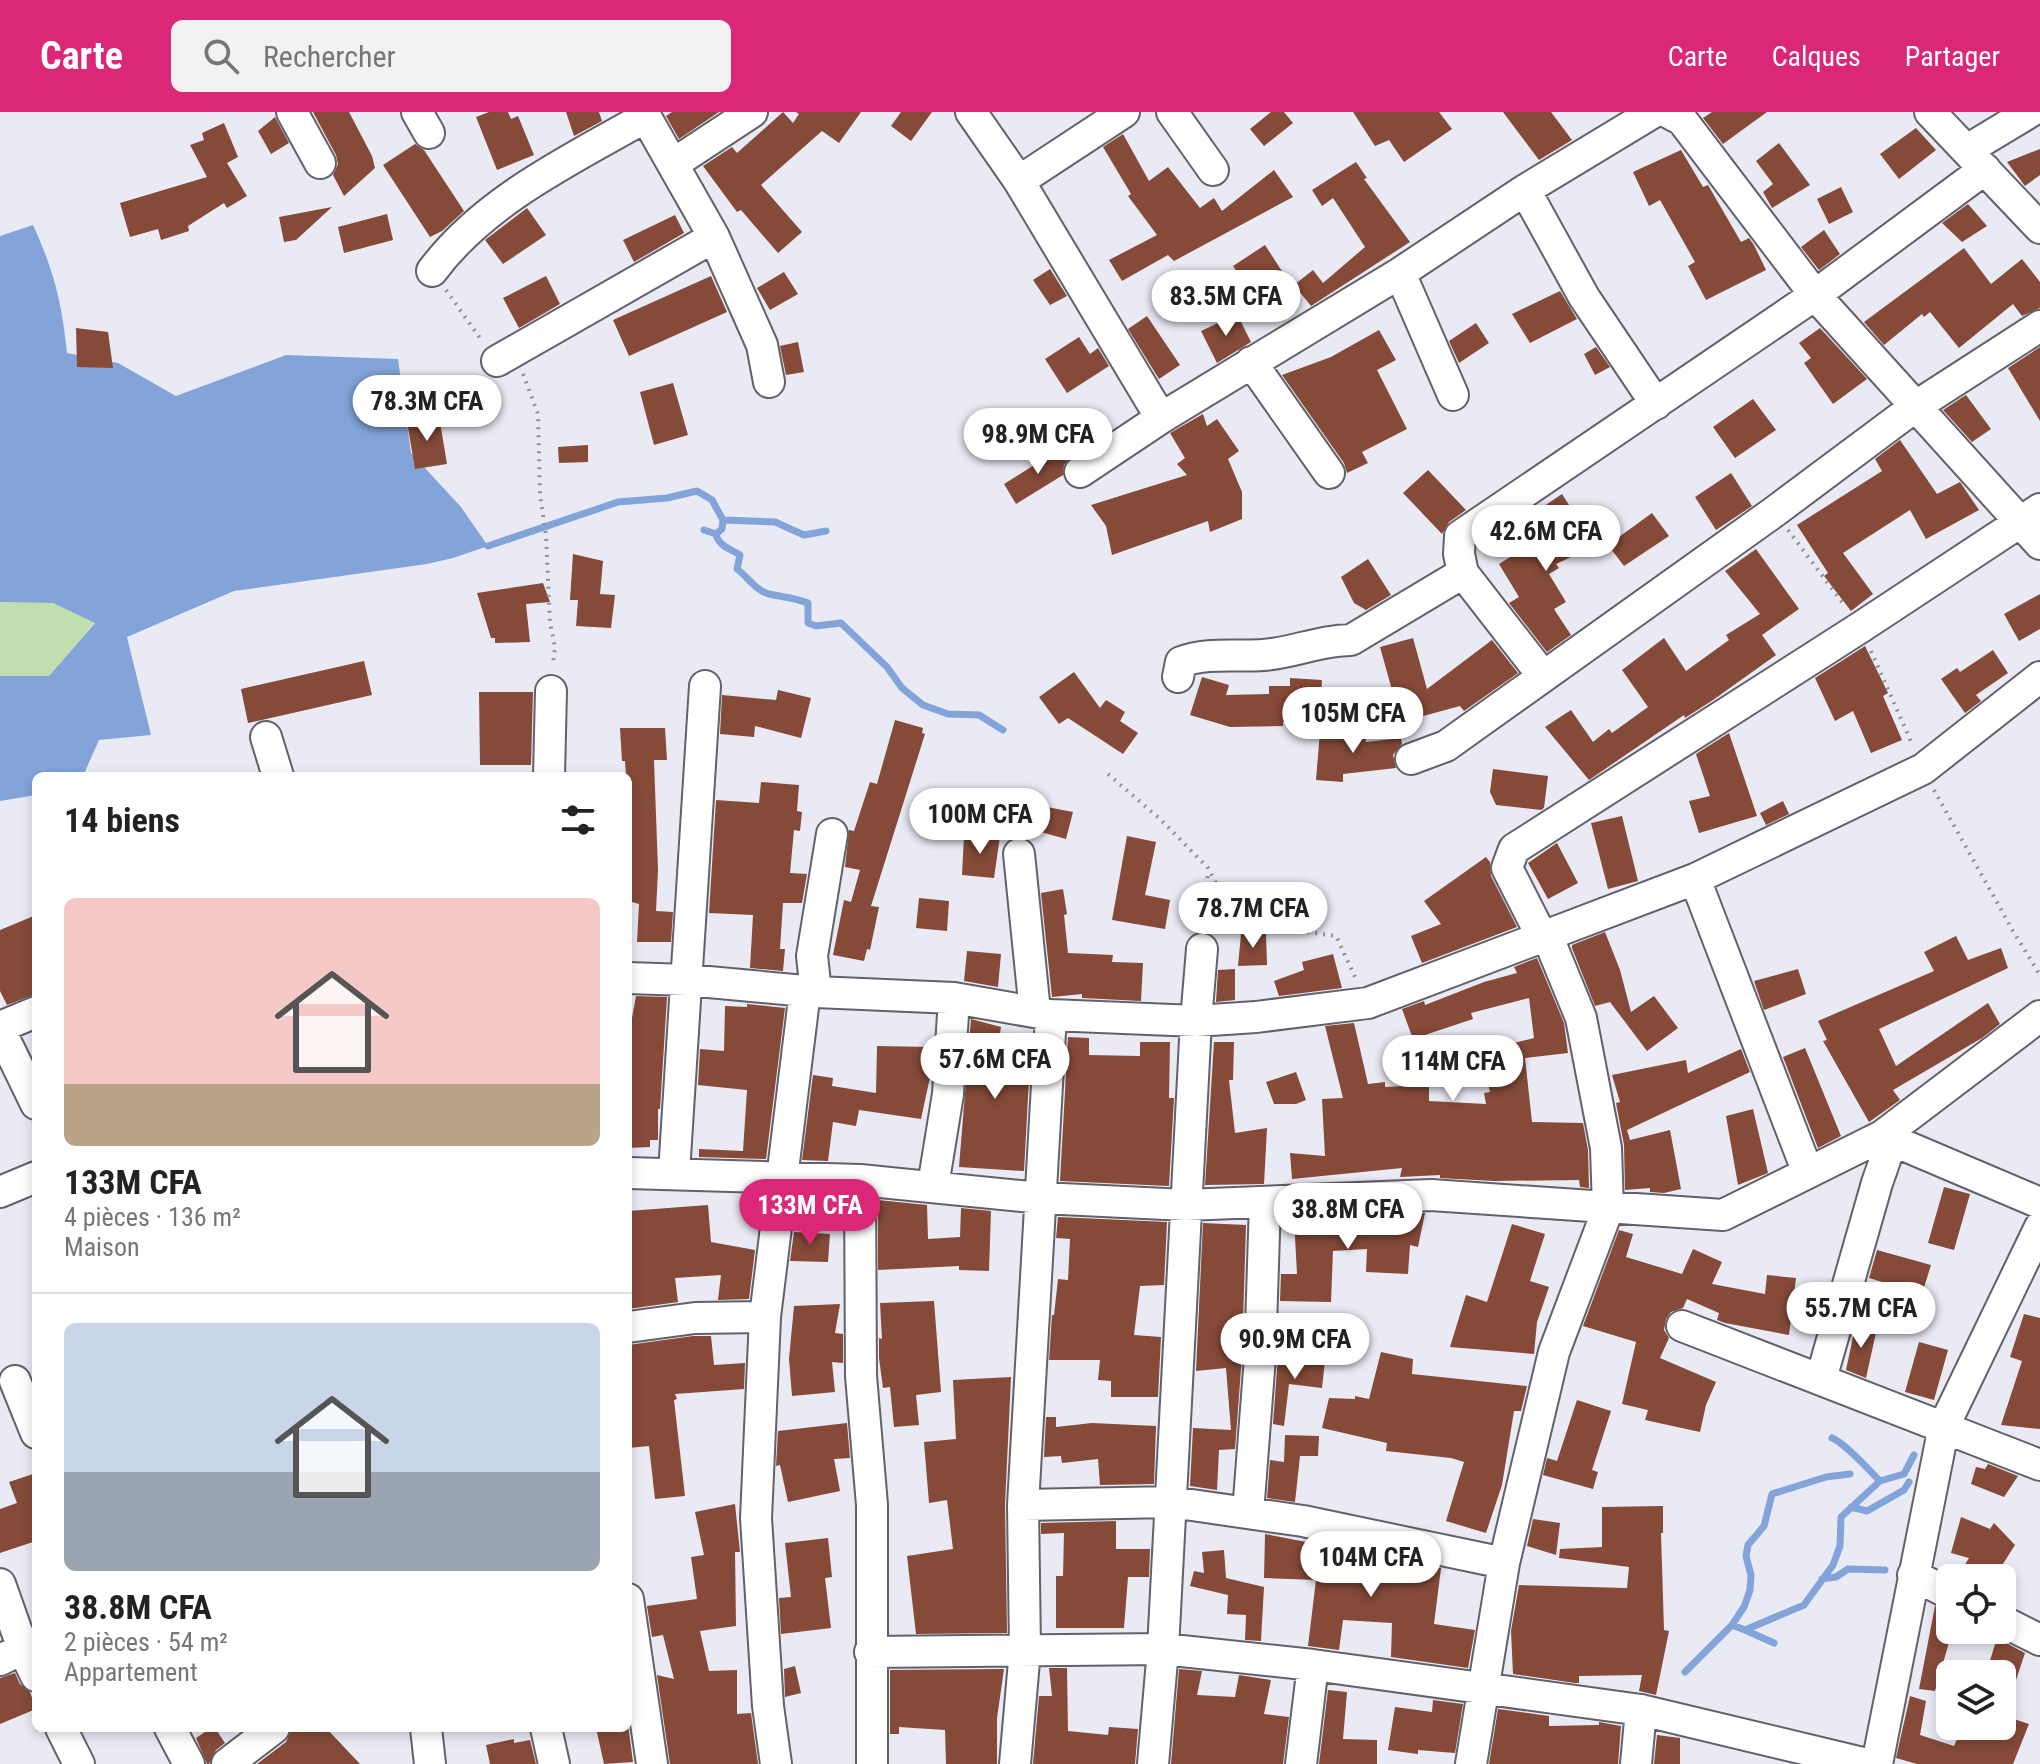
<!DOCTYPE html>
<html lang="fr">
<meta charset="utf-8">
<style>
:root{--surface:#fff;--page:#f2f2f2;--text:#222;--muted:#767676;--line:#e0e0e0;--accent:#db2777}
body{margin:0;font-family:"Roboto Condensed",sans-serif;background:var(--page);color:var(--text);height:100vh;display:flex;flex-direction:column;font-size:30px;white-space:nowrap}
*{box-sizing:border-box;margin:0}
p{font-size:26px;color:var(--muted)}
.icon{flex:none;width:44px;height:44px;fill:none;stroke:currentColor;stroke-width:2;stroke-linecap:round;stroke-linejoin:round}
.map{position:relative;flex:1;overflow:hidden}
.sheet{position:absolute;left:32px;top:660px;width:600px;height:960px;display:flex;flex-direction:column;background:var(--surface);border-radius:12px;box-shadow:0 4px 12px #0003}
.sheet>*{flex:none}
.fabs{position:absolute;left:1936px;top:1452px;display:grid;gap:16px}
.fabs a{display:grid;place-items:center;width:80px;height:80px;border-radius:12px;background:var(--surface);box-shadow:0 4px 12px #0003;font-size:40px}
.price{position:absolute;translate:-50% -68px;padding:0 18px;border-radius:28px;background:#fff;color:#222;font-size:26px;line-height:52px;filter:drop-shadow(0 2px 4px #0008)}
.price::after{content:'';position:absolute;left:50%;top:48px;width:24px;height:18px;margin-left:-12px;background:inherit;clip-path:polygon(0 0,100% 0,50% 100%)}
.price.on{background:var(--accent);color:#fff}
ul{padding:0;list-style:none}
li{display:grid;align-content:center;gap:16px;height:424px;padding:0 32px}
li+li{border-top:2px solid var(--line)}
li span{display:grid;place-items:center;height:248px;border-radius:12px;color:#555}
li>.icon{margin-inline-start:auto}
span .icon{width:144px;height:144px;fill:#fffc;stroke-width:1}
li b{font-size:34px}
h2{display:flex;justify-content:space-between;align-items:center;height:96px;padding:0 32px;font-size:34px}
header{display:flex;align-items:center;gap:48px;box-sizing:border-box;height:112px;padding:0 40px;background:var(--accent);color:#fff}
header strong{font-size:38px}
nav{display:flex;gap:44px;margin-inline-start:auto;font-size:28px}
.search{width:560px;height:72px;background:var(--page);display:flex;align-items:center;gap:20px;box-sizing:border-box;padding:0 28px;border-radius:12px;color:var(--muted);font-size:30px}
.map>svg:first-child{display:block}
</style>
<header>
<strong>Carte</strong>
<div class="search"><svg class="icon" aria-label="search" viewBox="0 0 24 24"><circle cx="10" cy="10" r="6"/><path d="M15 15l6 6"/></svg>Rechercher</div>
<nav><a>Carte</a><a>Calques</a><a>Partager</a></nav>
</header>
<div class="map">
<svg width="2040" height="1652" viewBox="0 0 2040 1652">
<rect width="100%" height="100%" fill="#eaeaf5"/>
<!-- green -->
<path fill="#c1dfae" d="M0,490L53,491L95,510L49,564H0Z"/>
<!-- water -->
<path fill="#82a4d8" d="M33,113C54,159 62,191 67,241L118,251L176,284L286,243L398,247L411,341L461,395L488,434L453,446L427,452L234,479L127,525L151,623L99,628L83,664H36V683L0,689V564H49L95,511L53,491L0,490V124Z"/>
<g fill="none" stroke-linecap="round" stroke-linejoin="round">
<!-- stream -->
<path stroke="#82a4d8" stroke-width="7" d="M723,408L722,417L716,422C718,434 731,437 740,443L737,457C747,464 756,479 769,482C782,485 795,486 808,491V511L816,514L841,511L887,555L902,576L923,593L948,602L979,603L1003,618
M704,418L716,422
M488,434L618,390L667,386L697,379L712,388L723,408L775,410L804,423L826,419
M1832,1326C1846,1332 1867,1356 1880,1369
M1851,1395L1867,1399L1904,1378L1909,1370
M1822,1467L1836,1465L1848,1457L1885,1458
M1732,1513L1744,1495L1750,1478L1751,1463L1746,1444L1748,1433L1764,1414L1772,1382L1826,1365L1850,1362
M1745,1518L1774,1531
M1685,1560L1732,1513L1745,1518L1804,1493L1833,1453L1840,1434L1841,1405L1880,1369L1904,1362L1914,1343"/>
</g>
<!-- building -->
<path fill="#854a38" d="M313,0H349L372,44L375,56L344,84L333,63L338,52L336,43Z
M489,0H508L511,7L518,4L534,43L497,58L476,5Z
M566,0H599L602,9L574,24Z
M672,0H719L679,27L666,4Z
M783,0L793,11L799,2L796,0H861L839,31L822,19L761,73L802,120L778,141L741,98L737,100L703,54L732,35L737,41Z
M901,0H932L911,29L891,14Z
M1271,0H1284L1293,11L1264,34L1250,17Z
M1353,0H1439L1452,17L1404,50L1389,28L1375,34Z
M1503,0H1551L1572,28L1539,48Z
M1712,0H1767L1723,32L1703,6Z
M275,5L289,31L271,42L258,19Z
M224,11L238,45L227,51L247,84L227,96L224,91L188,114L189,119L161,128L158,117L130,125L120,91L207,65L190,33L204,28L202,21Z
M1916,16L1936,38L1899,67L1880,42Z
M1123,22L1149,69L1168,55L1200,96L1214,86L1222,99L1274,58L1293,85L1174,149L1168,143L1122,169L1109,148L1157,123L1128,84L1131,82L1103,35Z
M1779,31L1810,73L1772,96L1763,80L1773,72L1756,49Z
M415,32L424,38L464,99L442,119L430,125L383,53Z
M2040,37V63L2025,74L2007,50Z
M1681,38L1703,75L1708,73L1741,130L1749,126L1754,133L1766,158L1706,188L1688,154L1695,150L1660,88L1649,94L1633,60Z
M1356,50L1367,66L1364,67L1410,130L1311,194L1294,173L1313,158L1323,171L1365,135L1333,86L1322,94L1312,78Z
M1841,75L1853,100L1829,112L1817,87Z
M1968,92L1987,114L1962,130L1942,111Z
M332,95L296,128L284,130L279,105Z
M527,96L546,123L503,152L485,128Z
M387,102L393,128L344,141L338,115Z
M675,103L684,121L634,150L623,128Z
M1824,118L1840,142L1819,158L1801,135Z
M1265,133L1287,167L1255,187L1233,154Z
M1964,136L1991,172L2022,147L2040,170V196L2022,204L2013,192L1959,236L1930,200L1924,205L1922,202L1884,233L1864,210Z
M1050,157L1067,184L1050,193L1033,168Z
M784,160L798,182L770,198L757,176Z
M546,164L560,192L519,216L503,186Z
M711,164L727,200L629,244L613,208Z
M1560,179L1577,207L1530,231L1512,202Z
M1237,202L1251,230L1217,251L1201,219Z
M1147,204L1180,253L1159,267L1128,217Z
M1476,211L1489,231L1459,251L1449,229Z
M76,216L108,220L113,256L77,255Z
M1820,216L1867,267L1833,292L1804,251L1811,246L1799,231Z
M1379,218L1396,248L1377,258L1407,317L1362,340L1368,351L1347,361L1344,351L1282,263L1331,245Z
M1079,225L1090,242L1098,236L1109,254L1067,281L1045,247Z
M798,230L804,260L786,263L780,234Z
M1596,235L1610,255L1595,263L1584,242Z
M2040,235V309L2008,256Z
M673,271L688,323L654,333L640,280Z
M1966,283L1991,317L1972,330L1943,298Z
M1753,287L1776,318L1735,346L1713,315Z
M1203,302L1207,314L1217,307L1239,339L1228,347L1242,380V407L1210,420L1208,409L1112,443L1106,414L1091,393L1187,363L1177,352L1185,346L1170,321Z
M439,304L447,352L415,357L407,310Z
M1900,328L1937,382L1960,370L1979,398L1926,427L1910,398L1843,441L1873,482L1851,499L1824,464L1828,461L1797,413L1882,359L1875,347Z
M588,333V350L559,351L558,335Z
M1063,335L1069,346L1064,353L1063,363L1016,392L1004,372Z
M1428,358L1466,398L1449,410L1442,422L1403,381Z
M1731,361L1752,394L1716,418L1695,385Z
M1562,382L1595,434L1556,452L1559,456L1549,462L1566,490L1554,497L1571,523L1547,540L1509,491L1519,485L1499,452L1554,418L1541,396Z
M1652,401L1669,424L1624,454L1608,433Z
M1756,437L1799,497L1762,523L1776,543L1713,588L1685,606L1684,603L1589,668L1545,615L1571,598L1593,630L1609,617L1612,621L1648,595L1622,558L1664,526L1686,559L1729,528L1726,523L1760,502L1725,459Z
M573,442L603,449L600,482L615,483L611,516L576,514L578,488H570Z
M1368,447L1391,483L1366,498L1354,491L1341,465Z
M543,471L550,490L526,492L530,530L495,531V526H491L477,481Z
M2040,482V517L2019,529L2004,502Z
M1413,526L1427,577L1492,528L1518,561L1464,599L1460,594L1401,610L1380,535Z
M1865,534L1888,581L1883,584L1902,628L1871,641L1853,599L1835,609L1815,566Z
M1993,538L2008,561L1976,583L1981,589L1965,601L1941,567L1957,556L1960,560Z
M364,549L372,583L248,611L241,577Z
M1074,560L1100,596L1106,588L1125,600L1120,609L1138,621L1123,642L1068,606L1059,612L1039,585Z
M1202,565L1229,573L1226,583L1269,582V574H1290V566L1322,568L1319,612L1283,610V614L1230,615L1190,603Z
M778,578L811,586L801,626L755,614L754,625L720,622L722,583L776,588Z
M479,580H533L531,653H480Z
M895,608L923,616L922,621L925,622L871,794L879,795L870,838L867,837L864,849L833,843L844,788L851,790L860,758L845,755L849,718L854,719L870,670L877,672Z
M620,616H665L667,648H654L658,758L656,799L673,800L671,830H637L639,792L628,789V664H626L625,649H622Z
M1320,619L1365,622L1366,630L1401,626L1402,632L1393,643L1396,656L1343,662V670L1316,668Z
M1729,621L1757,704L1699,721L1689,689L1710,684L1696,642Z
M1493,657L1548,664L1544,696L1541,698L1496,693L1490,680Z
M761,670L799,673L797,699L802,700L800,719L794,718L790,761L807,762L802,791H783L780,837H785L783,859L750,856L753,803L709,801L716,688L759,691Z
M1783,689L1789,702L1766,713L1760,701Z
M1026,691L1073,700L1066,727L1026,716Z
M1622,704L1638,769L1608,777L1591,711Z
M964,724H1000L994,766L962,763Z
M1127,724L1156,730L1145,783L1170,788L1165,817L1112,808Z
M1557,731L1578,771L1548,787L1528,751Z
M1486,745L1490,750L1491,764L1517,815L1422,851L1411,824L1441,812L1424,789Z
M1063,777L1067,802L1064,803L1068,841L1113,843L1112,850L1143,851L1141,889L1082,886V882L1052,885L1041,781Z
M919,786L949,789L947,819L916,816Z
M36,803V882L7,893L0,879V818Z
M1605,820L1620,858L1631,900L1654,884L1678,916L1647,939L1610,890L1595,894L1572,836V833Z
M1241,822H1266L1267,853L1238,854Z
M1956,824L1968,848L2001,836L2008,856L1879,917L1896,954L1988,891L2000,912L1982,926L1893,978L1900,988L1869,1010L1823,929L1827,928L1818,909L1934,859L1924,840Z
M967,839L1001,842L998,875L964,869Z
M1333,842L1342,876L1279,884L1274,869L1304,858L1302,850Z
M1537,846L1564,911L1568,941L1525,946L1532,1010L1583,1011L1588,1038L1589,1076L1580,1075L1579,1068L1494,1069L1440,1066V1063L1400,1065L1402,1056L1292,1067L1290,1041L1325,1044L1322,987L1343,986L1325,914L1354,911L1368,972L1385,970V975L1429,973V989L1486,992L1484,981L1490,980L1481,939L1534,926L1529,886L1471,901L1473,907L1413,927L1402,897L1424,889L1425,893L1484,870L1517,861L1514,855Z
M1235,857V888L1216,890L1218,858Z
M1798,857L1806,882L1764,898L1754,869Z
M636,884L667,885L660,997H658V1028H650V1035L628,1036V906H632Z
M747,892L785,896L766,1047L699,1045V1037L743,1039L747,978L698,973L700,937L724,939L725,894L747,895Z
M971,907L1001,915L999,929L1031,930L1024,1059L959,1055Z
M1068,925L1089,926V943L1140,944V930H1170L1169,986H1174L1169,1074L1060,1069Z
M1214,930H1234L1233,968H1229L1235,1021L1267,1016L1264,1072L1205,1073Z
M877,934L930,935V965L921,1007L859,998L856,1014L833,1010L828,1049L802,1048L813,963L833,966L832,974L876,981Z
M1805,936L1841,1024L1818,1036L1783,945Z
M1741,937L1750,960L1627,1018L1630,1028L1670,1018L1681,1077L1664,1081L1650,1080V1076L1625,1078L1624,1033L1616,991L1620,990L1612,963L1686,948L1688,961Z
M1296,960L1306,988L1296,992H1274L1266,970Z
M1753,997L1768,1061L1738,1073L1726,1004Z
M1944,1075L1970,1082L1954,1138L1928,1131Z
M878,1088L927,1093L928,1127L960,1125L961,1096L991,1099L989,1159L959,1158V1154L878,1158Z
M708,1093L711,1130L755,1138L749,1187L718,1188L721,1163L675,1166L678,1190L628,1197V1099Z
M1425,1101L1418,1135L1410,1133L1408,1162L1366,1160L1367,1137L1333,1139L1331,1190L1280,1189L1281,1162H1297L1294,1107L1322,1105V1108Z
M1058,1105L1167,1110L1164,1173L1140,1174L1134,1223L1161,1225L1158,1285H1111V1269L1098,1268L1100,1248H1049L1052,1203H1054L1058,1167L1068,1168L1070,1127L1056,1126Z
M1203,1111L1246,1113L1242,1244L1235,1337L1219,1338L1217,1378L1190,1374L1193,1316L1231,1318L1226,1256L1196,1259Z
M1512,1112L1545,1122L1530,1169L1549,1175L1537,1210L1534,1242L1450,1235L1466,1183L1487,1190Z
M1619,1118L1633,1122L1626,1145L1682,1162L1693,1137L1722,1150L1712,1172L1765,1182L1767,1163L1796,1166L1789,1223L1725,1211L1717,1208L1719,1201L1687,1187L1683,1196L1671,1200L1666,1207L1664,1218L1669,1226L1660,1246L1716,1270L1706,1293L1700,1320L1645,1308L1648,1298L1622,1292L1636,1230L1583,1214Z
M794,1120L830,1122L828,1150L790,1149Z
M1877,1138L1931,1153L1922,1182L1869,1166Z
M934,1189L941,1280L916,1283L919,1313L894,1315L890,1275L883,1276L879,1246V1226L882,1227L880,1191Z
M840,1192L835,1221L843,1222V1251L832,1250L835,1280L792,1284L789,1247L794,1194Z
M2024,1202L2040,1206V1317L2001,1313L2022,1249L2010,1245Z
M1856,1211L1877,1216L1866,1266L1846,1258Z
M693,1224H711L714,1253L745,1251L744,1277L675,1282L677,1287L674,1288L685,1384L655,1387L649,1334L628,1336V1233Z
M1919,1230L1948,1238L1934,1288L1905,1280Z
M1381,1240L1413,1247L1412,1262L1527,1274L1521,1299H1514L1502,1373L1486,1421L1446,1409L1464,1350L1451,1346L1386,1339L1387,1331L1322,1316L1329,1286L1355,1287V1284L1369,1287Z
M1278,1243L1325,1249L1322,1276L1289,1272L1284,1314L1273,1312Z
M1011,1265L1005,1393L1007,1521L916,1522L907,1444L953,1437L947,1388L929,1391L924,1330L956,1327L953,1268Z
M1577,1288L1611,1299L1592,1358L1598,1360L1593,1377L1543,1363L1547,1346L1557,1349Z
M1046,1305H1056V1315L1092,1311L1156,1314L1154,1372L1100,1373L1098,1347L1062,1351L1061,1344L1044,1345Z
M847,1311L850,1346L834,1347L840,1379L788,1390L780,1353L776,1354L778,1319Z
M1285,1323L1319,1324L1318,1344H1300L1295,1390L1267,1386L1270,1348L1284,1350Z
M1988,1352L2018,1364L2004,1385L1971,1372L1976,1355L1985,1357Z
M36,1361V1429L0,1441V1397L17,1391L9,1370Z
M735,1392L740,1440H735L736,1514L700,1519L709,1559L737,1558V1602L751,1601L758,1652H670L657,1563L674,1567L663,1523L652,1525L647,1494L697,1487L691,1445L704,1443L695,1400Z
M1663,1394V1421H1661L1664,1518L1669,1519L1656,1583L1639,1579L1642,1563L1579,1564V1571H1575L1513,1562L1511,1519L1519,1473L1627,1476L1629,1455L1559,1446L1560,1437L1602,1435V1395Z
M1961,1405L1990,1417L1994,1411L2015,1433L1994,1466H1981L1964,1454L1969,1446L1951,1441Z
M1533,1407L1560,1411L1556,1443L1527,1434Z
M1116,1409V1437H1150L1149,1465H1128L1124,1516H1056V1464H1063L1064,1421L1041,1422V1411Z
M1265,1422L1441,1456L1434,1512L1475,1518L1468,1556L1391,1545L1392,1511L1343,1508L1339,1538L1308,1534L1316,1468L1264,1466Z
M828,1426L832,1465L825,1466L831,1516L781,1522L779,1486L791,1485L785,1431Z
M1224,1438L1226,1466L1264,1475L1261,1529L1245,1528L1246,1503L1227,1502L1228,1483L1190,1474L1194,1459L1204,1461L1202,1440Z
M1935,1494L1950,1500V1527L1935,1579L1919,1577Z
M1997,1526L2025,1541L2015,1571L2002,1567V1562L1986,1561Z
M795,1554L801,1581L785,1585L784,1557Z
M1049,1556H1067L1068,1619L1108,1623L1109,1615L1138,1617L1135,1652H1033L1039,1584H1052Z
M1004,1557L997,1606V1652H946L945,1618L899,1615V1622H890V1558Z
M1179,1557L1202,1559L1197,1583L1235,1585L1239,1563L1271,1568L1264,1602L1289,1605L1283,1652H1171Z
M15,1561L20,1572L30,1580L36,1597L0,1612V1566Z
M1328,1578L1347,1580L1343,1627L1377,1628V1652H1319Z
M1910,1584L1926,1589L1920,1623L1954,1634L1963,1614H2002V1603L2029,1612L2013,1652H1917L1896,1646Z
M1433,1588L1463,1592L1455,1641L1418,1638V1642L1388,1638L1395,1595L1432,1600Z
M1498,1597L1549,1604V1614L1599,1613V1610L1621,1614L1618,1652H1489Z
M628,1612L633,1650L604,1652L596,1616H628Z
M211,1616H215L225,1631L216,1638L209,1652H207L196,1626Z
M292,1616H326L360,1652H257L286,1630Z
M1657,1623L1680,1626V1652H1654Z
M514,1627V1631L530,1628L536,1652H490L486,1633Z"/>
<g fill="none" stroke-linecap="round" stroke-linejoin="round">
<!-- minor casing -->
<g stroke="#62616b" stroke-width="34">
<path id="minor" d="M292,0L320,51
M417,0L429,21
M643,0L714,125L762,233L769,270
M971,0L1019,69L1161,306
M1172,0L1213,58
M1667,0L1682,8L1815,183L2040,432
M1930,0L2040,116
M1967,38L2030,0
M673,52L752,0
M1019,69L1124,0
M1525,78L1584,185L1656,292
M432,159C484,89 570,48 644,6
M1400,161L1453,283
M497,249L714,125
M1251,250L1329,361
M1080,360L1161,306L1400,161L1525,78L1654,0
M1543,564L1463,461L1459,442L1460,424L1815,183L1985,57
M1178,565L1181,550C1207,540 1236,545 1263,543C1293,541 1320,528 1351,528L1463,461
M266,625L278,664
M1411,647L1446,634L1774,400L1916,294L2040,214
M549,664L551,579
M1019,742L1035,900
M1695,767L1808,1061
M1542,825L1507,756L1514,737L1861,515L2040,397
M628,866L687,868L816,880L954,886L1051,903L1196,909L1256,905L1368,891L1695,767L1923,657L2040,565
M816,880L812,844L832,722
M0,915L36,900
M0,918L36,992
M1882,1024L2040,1091
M628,1061L860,1068L1041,1086L1186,1093L1431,1083L1723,1103L1882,1024L2040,904
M674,1061L705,574
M860,1068L861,1264L872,1393V1652
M933,1074L948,982L954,886
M0,1080L36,1065
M1682,1214L2040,1353
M628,1215L695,1206L765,1205
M1821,1267L1877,1071L1892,1028
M15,1269L36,1321
M1023,1393L1171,1390L1303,1409L1504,1451
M1248,1401L1260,1245L1265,1091
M1913,1463L1950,1482
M0,1472L23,1537L36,1564
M628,1487L652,1652
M2002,1509L2040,1528
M870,1540L1163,1537L1313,1553L1641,1598L1867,1652
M0,1548L36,1530
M61,1616L79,1652
M170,1616L189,1652
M426,1616L430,1652
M546,1616L554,1652
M227,1652L274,1616
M776,1652L768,1594L756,1406L765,1205L805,879
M1015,1652L1025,1538L1023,1393L1051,903
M1153,1652L1163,1537L1196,909L1202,837
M1301,1652L1313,1553
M1471,1652L1504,1451L1554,1240L1608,1097L1606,1036L1581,906L1547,823
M1636,1652L1641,1598
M1877,1652L1944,1314L2040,1115"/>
</g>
<!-- path -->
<path stroke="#919199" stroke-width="4" stroke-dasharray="2 6" stroke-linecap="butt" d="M446,178L482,229
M523,262L538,302L540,383L546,423L550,511L555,535L553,553
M1788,418L1845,494
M1871,539L1913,634
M1108,662L1160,707L1208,756L1225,788L1265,814L1336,824L1356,867
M1934,678L2013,819L2040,863
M1204,814L1208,759"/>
<!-- minor -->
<use href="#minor" stroke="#fff" stroke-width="30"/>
</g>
</svg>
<div class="fabs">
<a><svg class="icon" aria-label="locate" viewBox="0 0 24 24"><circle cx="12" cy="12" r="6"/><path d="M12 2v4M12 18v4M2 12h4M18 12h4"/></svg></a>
<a><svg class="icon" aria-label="layers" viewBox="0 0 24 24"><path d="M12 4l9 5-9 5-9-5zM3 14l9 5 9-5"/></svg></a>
</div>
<b class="price" style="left:1226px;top:226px">83.5M CFA</b>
<b class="price" style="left:427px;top:331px">78.3M CFA</b>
<b class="price" style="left:1038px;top:364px">98.9M CFA</b>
<b class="price" style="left:1546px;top:461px">42.6M CFA</b>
<b class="price" style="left:1353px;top:643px">105M CFA</b>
<b class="price" style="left:980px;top:744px">100M CFA</b>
<b class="price" style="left:1253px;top:838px">78.7M CFA</b>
<b class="price" style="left:995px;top:989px">57.6M CFA</b>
<b class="price" style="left:1453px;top:991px">114M CFA</b>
<b class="price on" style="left:810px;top:1135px">133M CFA</b>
<b class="price" style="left:1348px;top:1139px">38.8M CFA</b>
<b class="price" style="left:1861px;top:1238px">55.7M CFA</b>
<b class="price" style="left:1295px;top:1269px">90.9M CFA</b>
<b class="price" style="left:1371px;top:1487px">104M CFA</b>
<section class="sheet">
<h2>14 biens<svg class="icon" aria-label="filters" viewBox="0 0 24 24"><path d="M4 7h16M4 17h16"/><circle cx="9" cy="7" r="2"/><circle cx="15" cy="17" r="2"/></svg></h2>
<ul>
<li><span style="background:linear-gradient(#f6c9c9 75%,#b9a48a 0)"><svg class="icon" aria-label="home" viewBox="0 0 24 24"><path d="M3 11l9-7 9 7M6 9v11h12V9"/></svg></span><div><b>133M CFA</b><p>4 pièces · 136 m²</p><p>Maison</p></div></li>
<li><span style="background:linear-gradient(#c9d6e8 60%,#9aa5b1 0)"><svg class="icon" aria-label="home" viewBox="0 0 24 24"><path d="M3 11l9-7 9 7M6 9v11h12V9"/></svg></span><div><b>38.8M CFA</b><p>2 pièces · 54 m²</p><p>Appartement</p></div></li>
</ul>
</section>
</div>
